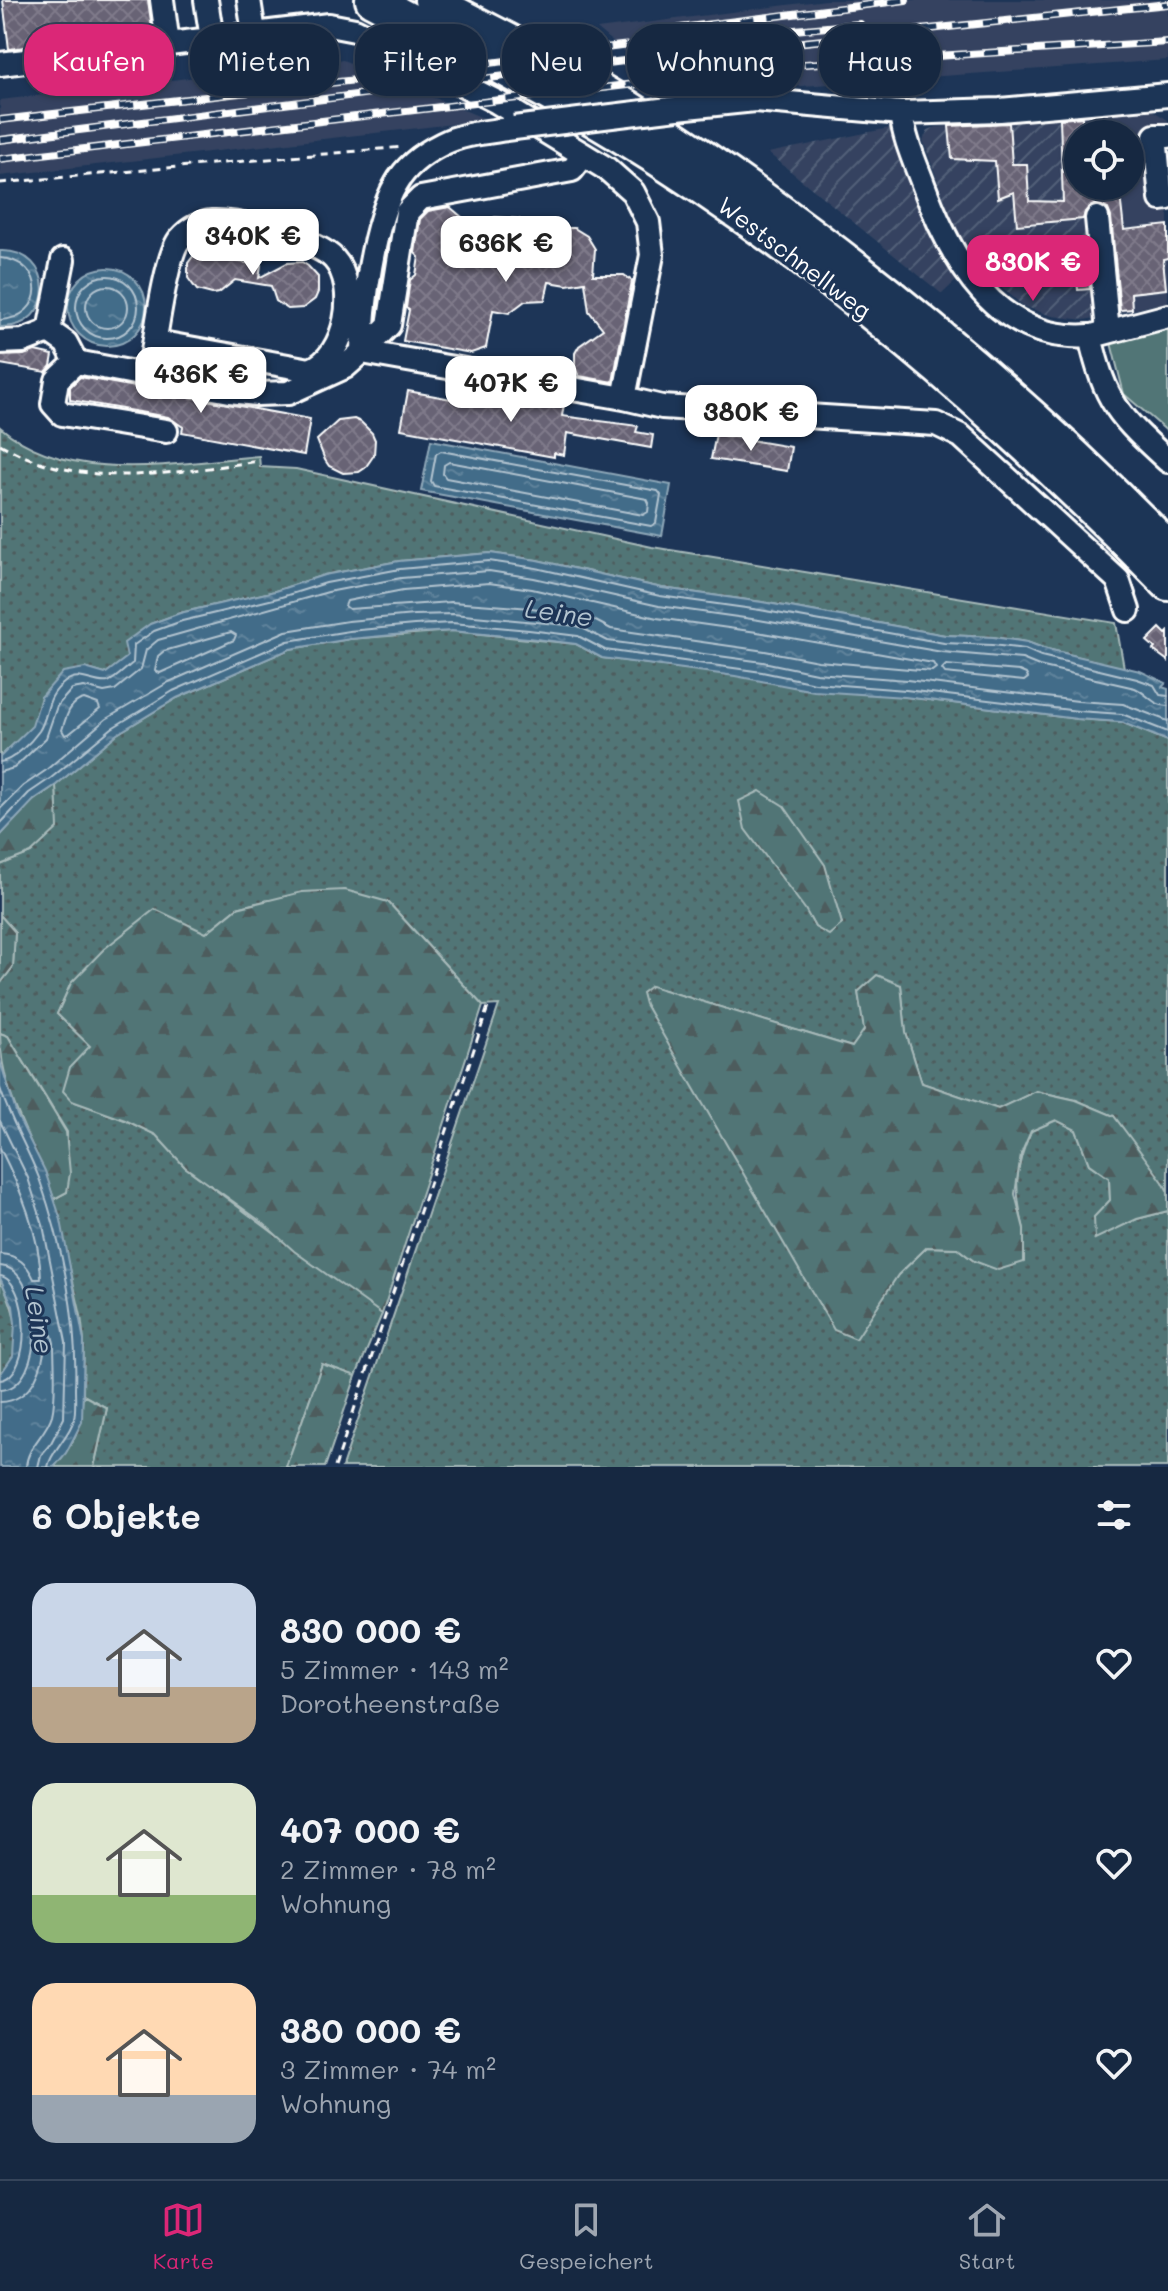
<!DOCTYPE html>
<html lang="de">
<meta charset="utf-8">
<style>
:root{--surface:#162841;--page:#1f3048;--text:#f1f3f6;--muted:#9ea6b1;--line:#35445a;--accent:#db2777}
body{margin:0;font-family:Mali,sans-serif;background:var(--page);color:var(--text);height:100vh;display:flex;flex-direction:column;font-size:30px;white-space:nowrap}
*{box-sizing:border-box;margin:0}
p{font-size:26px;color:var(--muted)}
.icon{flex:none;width:44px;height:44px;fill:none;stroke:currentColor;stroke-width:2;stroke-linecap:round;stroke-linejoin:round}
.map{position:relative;height:1467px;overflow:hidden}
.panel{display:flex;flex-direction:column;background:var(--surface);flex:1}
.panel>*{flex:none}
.guide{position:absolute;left:24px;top:24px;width:1120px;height:72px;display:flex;gap:16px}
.controls{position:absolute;left:1064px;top:120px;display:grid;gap:16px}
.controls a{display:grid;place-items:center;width:80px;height:80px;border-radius:50%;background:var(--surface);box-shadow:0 2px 6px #0004,0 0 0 2px var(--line);font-size:40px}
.price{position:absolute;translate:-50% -68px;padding:0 18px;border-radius:16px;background:#fff;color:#222;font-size:26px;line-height:52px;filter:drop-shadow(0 2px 4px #0008)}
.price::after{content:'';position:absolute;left:50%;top:48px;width:24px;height:18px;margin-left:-12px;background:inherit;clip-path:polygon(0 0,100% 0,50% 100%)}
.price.selected{background:var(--accent);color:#fff}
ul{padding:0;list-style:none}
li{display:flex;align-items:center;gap:24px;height:200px;padding:0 32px}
li span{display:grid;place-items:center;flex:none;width:224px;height:160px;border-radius:24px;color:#555}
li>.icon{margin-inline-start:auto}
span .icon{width:96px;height:96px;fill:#fffc;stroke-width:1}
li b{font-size:34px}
h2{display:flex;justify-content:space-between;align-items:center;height:96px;padding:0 32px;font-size:34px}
.chip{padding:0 28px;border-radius:32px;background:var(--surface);box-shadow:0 2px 6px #0004,0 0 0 2px var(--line);font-size:28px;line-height:72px}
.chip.selected{background:var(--accent);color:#fff}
.dock{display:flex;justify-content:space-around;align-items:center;height:112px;border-top:2px solid var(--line);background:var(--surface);font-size:22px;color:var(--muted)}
.dock a{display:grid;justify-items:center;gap:4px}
.dock .selected{color:var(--accent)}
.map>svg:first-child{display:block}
</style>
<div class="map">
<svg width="1168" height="1467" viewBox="0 0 1168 1467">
<defs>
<pattern id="industrial-furrows" width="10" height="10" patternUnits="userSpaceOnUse" patternTransform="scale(2)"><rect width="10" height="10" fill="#344360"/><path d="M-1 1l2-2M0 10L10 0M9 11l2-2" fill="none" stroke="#525f78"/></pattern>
<pattern id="grass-dots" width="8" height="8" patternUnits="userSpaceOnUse" patternTransform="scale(2)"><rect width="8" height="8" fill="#517576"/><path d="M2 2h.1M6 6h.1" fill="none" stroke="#4e5c5d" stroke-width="1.8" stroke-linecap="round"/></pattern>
<pattern id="forest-firs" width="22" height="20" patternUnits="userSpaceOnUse" patternTransform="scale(2)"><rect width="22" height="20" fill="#517576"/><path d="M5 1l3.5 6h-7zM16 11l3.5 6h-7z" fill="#4e5c5d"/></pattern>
<pattern id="water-ripples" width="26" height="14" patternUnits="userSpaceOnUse" patternTransform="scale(2)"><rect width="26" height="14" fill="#426c89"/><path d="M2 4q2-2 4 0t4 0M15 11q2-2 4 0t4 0" fill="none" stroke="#5e829b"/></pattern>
<pattern id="building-cross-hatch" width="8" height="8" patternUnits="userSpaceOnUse" patternTransform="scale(2)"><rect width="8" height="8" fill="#686375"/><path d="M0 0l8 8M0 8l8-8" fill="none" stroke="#7f7a8a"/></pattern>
</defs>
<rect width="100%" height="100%" fill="#1d3557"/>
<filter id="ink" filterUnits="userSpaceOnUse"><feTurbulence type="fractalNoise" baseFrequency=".0125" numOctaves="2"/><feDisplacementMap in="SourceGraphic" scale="16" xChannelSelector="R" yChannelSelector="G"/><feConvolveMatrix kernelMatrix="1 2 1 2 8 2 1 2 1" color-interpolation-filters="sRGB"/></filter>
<g filter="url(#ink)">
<!-- built -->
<path fill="#344360" d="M826,0H1168V60L676,95L597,29Z
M343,60L488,120L0,176V100Z
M1150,109L1168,120V302L1100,317L1088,186H1130V134H1084L1082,115Z"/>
<!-- industrial -->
<path fill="url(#industrial-furrows)" d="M1082,115L1084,134H1078V186H1088L1100,317L1084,320L1052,316L1023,306L990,277L959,240L923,140L928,130L936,127Z
M899,126L963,274L942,294L768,153Z"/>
<!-- grass -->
<path fill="url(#grass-dots)" stroke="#a8baba" stroke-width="2" fill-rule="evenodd" d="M0,427C69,486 176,463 259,456L260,467L296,469L652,547L1116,623L1124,668L1043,648L1027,642L993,637L945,635L762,602L662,588L537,560L490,553L399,561L324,575L275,591L180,613L150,624L128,657L105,674L85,668L41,697L33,726L0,757Z
M452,631L576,644L602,658L1077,719L1121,722L1168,741V1192L1114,1116L1076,1100L1036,1091L998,1109L922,1083L906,1033L901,985L858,992L865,1030L852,1047L651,986L882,1297L898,1275L927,1247L957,1248L974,1261L1024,1229C1014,1189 1014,1169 1031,1131L1057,1120L1076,1130L1089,1164L1109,1178L1110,1200L1095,1238L1137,1219L1168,1211V1467H342L499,1005L483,1006L388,902L268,900L237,908L206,933L71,983L57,1014L90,1046L72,1101L125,1120L156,1135L185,1167L382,1314L356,1376L322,1364L286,1467H94L107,1408L83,1395L84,1341L81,1316L54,1199L67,1192V1132L8,1036L0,1033V984L13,967L15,932L0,915V865L31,853L57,828L56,785L117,734L177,698L290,649L350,639ZM834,898L842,924L829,934L815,927L806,909Z
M0,1278C13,1305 30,1351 0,1375Z"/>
<!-- forest -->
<path fill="url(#forest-firs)" stroke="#a8baba" stroke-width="2" d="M56,785L58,828L31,853L0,865V836L30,803Z
M760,791L784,806L825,865L842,924L829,935L815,927L805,909L745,829L739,801Z
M345,890L388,902L483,1006L382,1314L294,1251L263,1223L185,1167L156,1135L125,1120L72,1101L63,1091L70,1067L90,1046L57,1014L71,983L104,949L155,909L206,933L237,908L302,892Z
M0,915L15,932L13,967L0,984Z
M877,975L901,985L906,1033L922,1083L998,1109L1036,1091L1076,1100L1114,1116L1163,1182L1168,1192V1211L1137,1219L1095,1239L1094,1217L1110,1200L1109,1178L1089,1164L1076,1130L1056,1120L1031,1131L1021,1154L1015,1194L1024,1229V1262L998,1270L974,1261L957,1248L927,1247L898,1275L856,1339L834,1330L645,1004L642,993L651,986L852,1047L864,1030L858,992Z
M0,1033L8,1036L66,1132L70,1173L67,1192L54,1199C35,1142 0,1096 0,1033Z
M322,1364L356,1376L325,1467H286Z
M83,1395L107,1408L94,1467H54C76,1443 81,1427 83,1395Z"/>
<!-- park -->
<path fill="#517576" stroke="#a8baba" stroke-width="2" d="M1168,316V432L1124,394L1108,331Z"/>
<!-- water -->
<path fill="url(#water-ripples)" stroke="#8ea7b8" stroke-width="2" d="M0,251C57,249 57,329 0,327Z
M68 307a39 39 0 1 1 78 0a39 39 0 1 1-78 0Z
M431,440L671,485L662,536L421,491Z
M490,553L537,560L662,588L762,602L945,635L993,637L1027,642L1043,648L1140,671L1166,683L1162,687L1168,689V741L1121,722L1077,719L905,697L814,691L735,676L602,658L576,644L528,638L452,631L415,633L350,639L290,649L177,698L117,734L56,785L35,799L0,836V757L32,726L41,697L63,672L85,668L105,674L127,657L124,643L150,624L180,613L275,591L324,575L399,561Z
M0,1061L17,1115L45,1171L61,1220L84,1341L82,1422L66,1453L54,1467H0V1375L13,1356L15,1323L13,1306L0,1278Z"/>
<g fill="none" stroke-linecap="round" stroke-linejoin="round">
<!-- shore -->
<path stroke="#b3c4d0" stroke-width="2" d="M0,258C47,261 47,318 0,320
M76 307a31 31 0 1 1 62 0a31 31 0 1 1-62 0Z
M86 307a21 21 0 1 1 42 0a21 21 0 1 1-42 0Z
M441,451L658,491L661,495L656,523L651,526L434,486L431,481L436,454Z
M449,462L647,499L649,503L648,512L643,515L446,478L443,474L444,465Z
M489,583L532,589L657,618L757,632L933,663L936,668L932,671L818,661L765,651L611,629L584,615L531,608L451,602L349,609L345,606L347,601L403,590Z
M231,632L236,635L234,640L160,673L155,671L158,656L164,651Z
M946,665L1019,671L1026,674L1028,678L1024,681L945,673L942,669Z
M84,699L98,704L100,709L69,734L65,735L62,730C66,718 69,702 84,699Z
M0,762C13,761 31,742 39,731C50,714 44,698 65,682C80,670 93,685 108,682C116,679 126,668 133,663L134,645L154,631L182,621L278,598L326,583L400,569L489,561L536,568L660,596L760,610L944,643L992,645L1025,649L1041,656L1137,679L1154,685L1160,695L1168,696
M0,772L14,768L46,738L57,706L72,689L84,687L104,692L115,690L141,669L146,650L158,640L328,592L401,578L489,571L534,578L659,606L759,620L942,652L1022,659L1039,666L1135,688C1148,694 1153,706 1168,706
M0,809L23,786L45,771L106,719L169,682L286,631L348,621L414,615L453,614L578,626L608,641L763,662L816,673L907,680L1078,701L1123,704L1168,721
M0,824L29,793L51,778L112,728L173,691L288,641L349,631L414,625L452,623L529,630L578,636L605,650L762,672L815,683L906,690L1078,711L1122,714L1168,732
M0,1088C10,1120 27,1147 39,1178C62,1243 78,1320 75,1388C75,1398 76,1410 74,1419C70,1436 50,1452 48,1467
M0,1121L28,1178L43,1225L66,1342L64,1418L51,1443L41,1455L38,1467
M0,1148C20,1188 40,1234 41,1279H34C27,1264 18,1255 0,1254
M0,1266C43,1268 48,1388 0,1390
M0,1276C29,1280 34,1376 0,1380
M0,1402C34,1401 44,1365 46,1337L52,1335L54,1343C54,1364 57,1396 52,1415C46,1435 27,1446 26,1467"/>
</g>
<!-- building -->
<path fill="url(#building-cross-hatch)" stroke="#fff" stroke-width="2" d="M3,0H148L152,28L66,38V42L9,49Z
M1082,117L1084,134H1078V186H1119L1124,230L1168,225V258L1163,259L1166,289L1131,293L1132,309L1120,310L1111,217L1108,209L1095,204L1085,212L1083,219L1017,225L1014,192L998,198L995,161L952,159L949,126L1009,123L1012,164H1027L1029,201L1063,202L1060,119Z
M450,207L469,223L480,225L495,217L519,219L542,239L559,228H574L587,236L595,249L593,275H624L632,281L613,382L579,376L575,368V353L579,346L603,329L589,311L585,282L567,285L549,282L545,300L525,301L509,313L493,310L486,348L471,353L403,341L409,310L406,308L410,280L416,275L419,257L415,253L420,219L428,211Z
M211,246L225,251L233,261L261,265L259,278L287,263L302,262L308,266L318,277V292L315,299L303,308L288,309L276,301L271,286L235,280L219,293L212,294L197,290L188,278V263L197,251Z
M1086,249L1090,289L1078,290L1074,251Z
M35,351L53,355L51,366L46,372L0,364V356L24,355Z
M80,377L310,419L304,455L182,432L183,427L168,417L70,400V387Z
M408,391L495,407L498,392L564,404L562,416L638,426L636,432L653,435L651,448L567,433L564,455L554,453V457L401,429Z
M354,419L361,422L372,433L375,440L374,455L365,468L359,472L343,473L329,466L325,460L317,440L338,421Z
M716,434L791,447L787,471L711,459Z
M1160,628L1166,634L1168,632V661L1153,650L1155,648L1147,641Z"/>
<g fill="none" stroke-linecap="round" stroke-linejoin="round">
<!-- minor casing -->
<g stroke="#fff" stroke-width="28">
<path id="minor" d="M162,0L168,44
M206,0L212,39
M249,0L254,33
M0,64L329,25L355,30L497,102L607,169L633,192L648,222L652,255L624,398
M677,108L755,100L901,113L1000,110L1168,95
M901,113C904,138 914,160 923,184C951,260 996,343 1090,336C1105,403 1119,416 1168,461
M1168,136H1155L1161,199L1168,198
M1097,218L1108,331
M49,331L63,260
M1096,335L1168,316
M0,342L23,341L49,331L66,343L76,362L230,391L257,394L288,393L345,367L362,352C362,307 373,223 396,184C406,166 424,153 442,144C464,133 490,132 514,128
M362,352L624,398L662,407L936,424L961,436L1118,580L1128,610
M362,352L389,325L407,212L421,198L572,170L584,155
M76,362L57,380L53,404L62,414L166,431
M149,376C154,350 165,255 180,239C188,230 199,223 212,222C238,221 316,239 334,259C359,286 347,357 310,370L156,342"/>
</g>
<!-- highway casing -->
<g stroke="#fff" stroke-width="38">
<path id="highway" d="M372,0C454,43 537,85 616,133C820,257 1001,414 1168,584
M431,0C496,35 565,67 628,107C825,233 1004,380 1168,547"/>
</g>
<!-- path -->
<path stroke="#fff" stroke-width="3" stroke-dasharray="8 6" stroke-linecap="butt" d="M0,183L403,147
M0,444C83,492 169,473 259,461
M335,1467L488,1007"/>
<!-- minor -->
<use href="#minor" stroke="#1d3557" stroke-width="22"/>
<!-- highway -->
<use href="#highway" stroke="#1d3557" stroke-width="32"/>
<!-- rail casing -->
<g stroke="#fff" stroke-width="8">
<path id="rail" d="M680,28L906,0
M0,120L374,78L621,46L860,24
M0,140L632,60L1168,4
M0,159L805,64L1168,42"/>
</g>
<!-- rail -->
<use href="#rail" stroke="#1d3557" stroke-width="5" stroke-dasharray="15" stroke-linecap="butt"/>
<!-- minor-bridge casing -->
<g stroke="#fff" stroke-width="28" stroke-linecap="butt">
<path id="minor-bridge" d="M514,128L677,108"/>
</g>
<!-- minor-bridge -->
<use href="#minor-bridge" stroke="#1d3557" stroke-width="22"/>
</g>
</g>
<g text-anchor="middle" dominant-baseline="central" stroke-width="6" stroke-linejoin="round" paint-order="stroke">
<!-- street labels -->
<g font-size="24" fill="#fff" stroke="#1d3557">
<text transform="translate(795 257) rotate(37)">Westschnellweg</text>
</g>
<!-- water labels -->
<g font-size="26" font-style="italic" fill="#b3c4d0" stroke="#1d3557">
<text transform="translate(559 612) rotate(8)">Leine</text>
<text transform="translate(40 1320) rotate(81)">Leine</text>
</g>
</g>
</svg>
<div class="controls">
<a><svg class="icon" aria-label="locate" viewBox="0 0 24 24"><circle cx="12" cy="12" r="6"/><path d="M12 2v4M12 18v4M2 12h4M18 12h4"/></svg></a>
</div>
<b class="price" style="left:253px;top:277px">340K €</b>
<b class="price" style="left:506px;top:284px">636K €</b>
<b class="price selected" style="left:1033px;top:303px">830K €</b>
<b class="price" style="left:201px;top:415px">436K €</b>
<b class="price" style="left:511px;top:424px">407K €</b>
<b class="price" style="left:751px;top:453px">380K €</b>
<div class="guide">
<a class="chip selected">Kaufen</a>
<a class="chip">Mieten</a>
<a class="chip">Filter</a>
<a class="chip">Neu</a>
<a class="chip">Wohnung</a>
<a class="chip">Haus</a>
</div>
</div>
<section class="panel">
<h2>6 Objekte<svg class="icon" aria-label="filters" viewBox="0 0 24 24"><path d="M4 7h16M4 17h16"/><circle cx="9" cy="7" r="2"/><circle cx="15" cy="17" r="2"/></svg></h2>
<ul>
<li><span style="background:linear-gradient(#c9d6e8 65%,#b9a48a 0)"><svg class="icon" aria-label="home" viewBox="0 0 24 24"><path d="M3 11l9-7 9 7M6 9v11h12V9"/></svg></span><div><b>830 000 €</b><p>5 Zimmer · 143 m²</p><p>Dorotheenstraße</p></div><svg class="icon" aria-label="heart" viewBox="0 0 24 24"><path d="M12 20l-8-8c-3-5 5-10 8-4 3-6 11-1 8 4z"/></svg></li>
<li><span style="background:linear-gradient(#dfe7d0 70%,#8fb573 0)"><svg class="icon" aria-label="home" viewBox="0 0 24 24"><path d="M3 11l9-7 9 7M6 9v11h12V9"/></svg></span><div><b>407 000 €</b><p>2 Zimmer · 78 m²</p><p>Wohnung</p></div><svg class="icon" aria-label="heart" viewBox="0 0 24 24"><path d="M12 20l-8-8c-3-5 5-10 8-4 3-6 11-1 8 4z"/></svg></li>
<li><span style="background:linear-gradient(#ffd9b3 70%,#9aa5b1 0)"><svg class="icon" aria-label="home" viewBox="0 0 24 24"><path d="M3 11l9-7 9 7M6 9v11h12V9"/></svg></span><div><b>380 000 €</b><p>3 Zimmer · 74 m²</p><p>Wohnung</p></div><svg class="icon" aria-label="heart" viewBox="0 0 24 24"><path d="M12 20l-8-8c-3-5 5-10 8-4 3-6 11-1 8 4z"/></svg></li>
</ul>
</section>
<nav class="dock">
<a class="selected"><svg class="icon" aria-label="map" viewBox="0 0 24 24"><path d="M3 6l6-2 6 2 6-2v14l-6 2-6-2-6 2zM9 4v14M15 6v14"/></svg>Karte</a>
<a><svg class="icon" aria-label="saved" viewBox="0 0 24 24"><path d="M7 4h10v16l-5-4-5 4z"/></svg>Gespeichert</a>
<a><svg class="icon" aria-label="home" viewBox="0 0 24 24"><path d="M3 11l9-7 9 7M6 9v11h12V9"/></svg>Start</a>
</nav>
